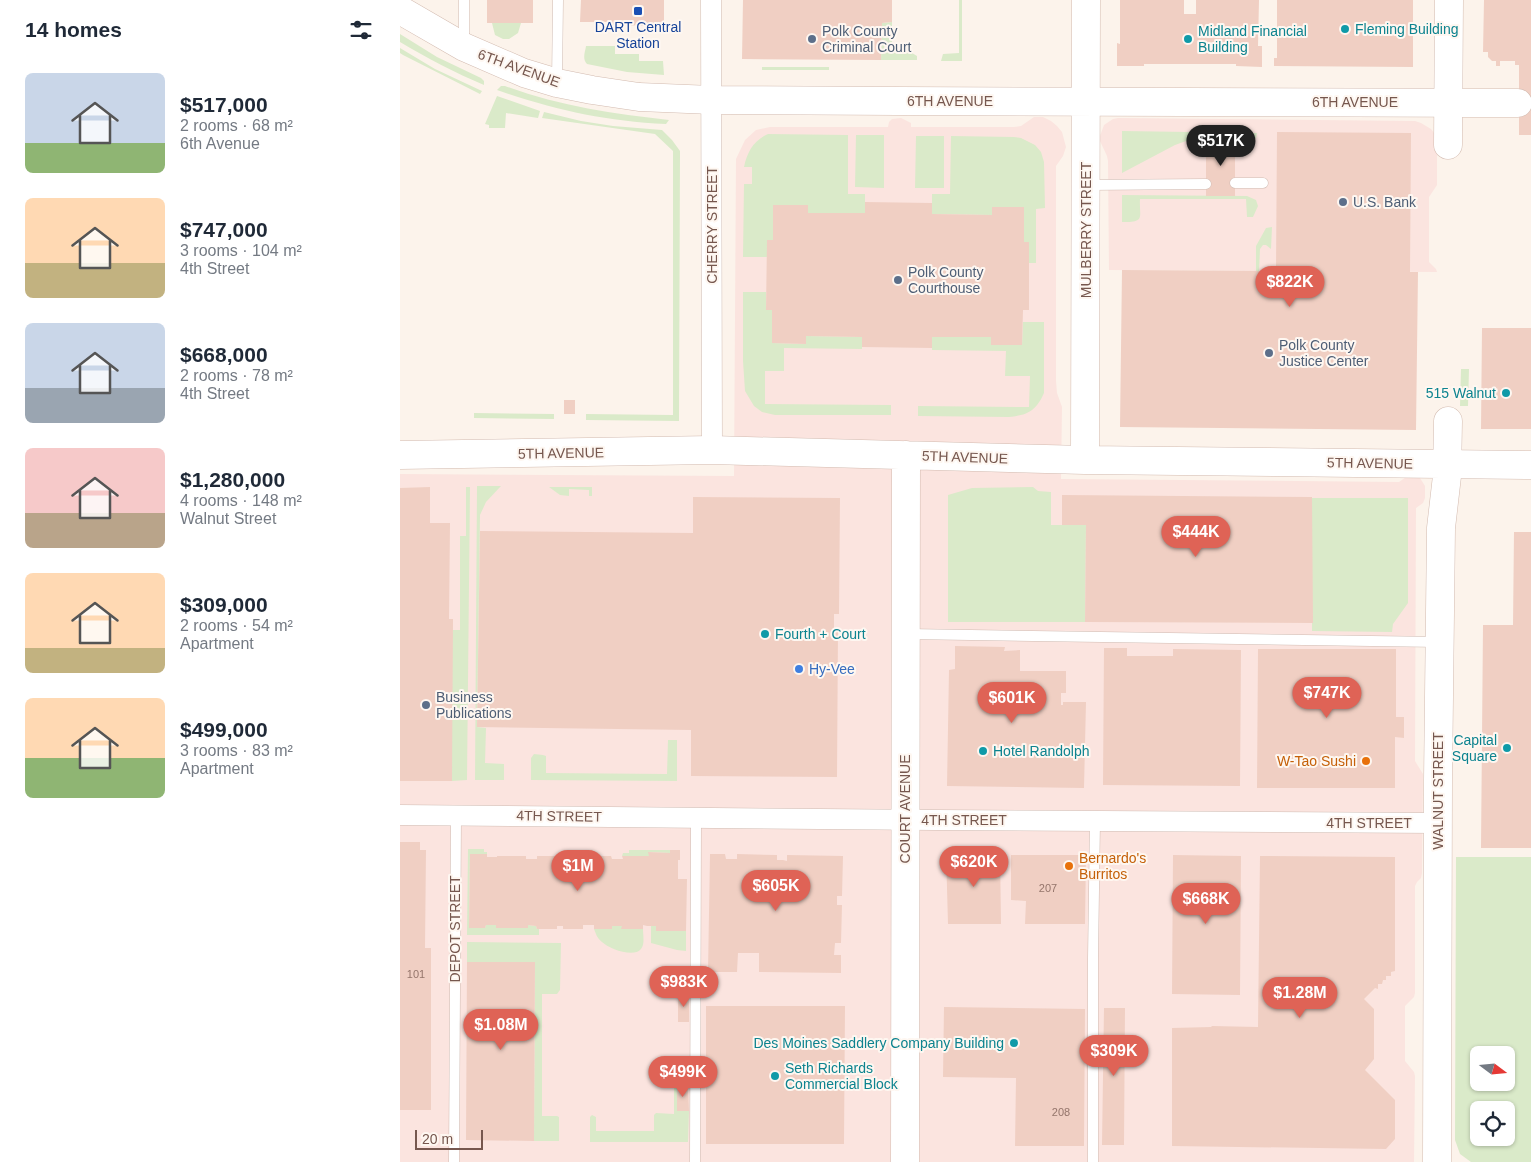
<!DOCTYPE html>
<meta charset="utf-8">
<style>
:root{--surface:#fff;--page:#f2f2f3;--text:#1f2937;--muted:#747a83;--accent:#df6356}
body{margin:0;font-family:Arial,sans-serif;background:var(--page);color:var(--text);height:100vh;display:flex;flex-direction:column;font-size:19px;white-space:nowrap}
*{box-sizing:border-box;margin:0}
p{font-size:16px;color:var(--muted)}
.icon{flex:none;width:28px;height:28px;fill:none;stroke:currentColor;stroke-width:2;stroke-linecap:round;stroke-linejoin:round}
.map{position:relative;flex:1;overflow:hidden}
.drawer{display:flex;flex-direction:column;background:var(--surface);width:400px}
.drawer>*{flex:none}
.needle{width:32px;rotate:106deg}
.controls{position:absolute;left:1070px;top:1046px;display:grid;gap:10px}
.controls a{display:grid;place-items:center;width:45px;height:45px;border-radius:8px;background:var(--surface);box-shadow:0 1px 4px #0004;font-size:25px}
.scale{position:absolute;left:15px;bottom:12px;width:68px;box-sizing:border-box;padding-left:5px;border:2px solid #76574e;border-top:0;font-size:14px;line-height:18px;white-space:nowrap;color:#76574e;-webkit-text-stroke:4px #fef7f1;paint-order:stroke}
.price{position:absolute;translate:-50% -42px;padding:0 11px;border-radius:18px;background:var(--accent);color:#fff;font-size:16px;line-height:32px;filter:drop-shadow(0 1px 2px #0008)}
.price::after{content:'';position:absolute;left:50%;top:30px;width:15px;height:11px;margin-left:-8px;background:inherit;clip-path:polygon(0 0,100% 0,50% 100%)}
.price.current{background:#222;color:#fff}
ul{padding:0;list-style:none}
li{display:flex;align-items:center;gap:15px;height:125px;padding:0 25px}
li span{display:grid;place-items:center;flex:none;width:140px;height:100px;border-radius:8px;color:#555}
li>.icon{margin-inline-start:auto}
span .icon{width:60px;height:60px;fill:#fffc;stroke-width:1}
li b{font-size:21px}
h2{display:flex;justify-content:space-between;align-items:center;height:60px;padding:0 25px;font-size:21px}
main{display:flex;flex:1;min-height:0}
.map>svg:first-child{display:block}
</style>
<main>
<section class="drawer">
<h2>14 homes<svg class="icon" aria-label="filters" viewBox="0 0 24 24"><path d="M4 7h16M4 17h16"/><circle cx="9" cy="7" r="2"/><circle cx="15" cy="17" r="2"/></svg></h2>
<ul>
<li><span style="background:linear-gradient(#c9d6e8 70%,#8fb573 0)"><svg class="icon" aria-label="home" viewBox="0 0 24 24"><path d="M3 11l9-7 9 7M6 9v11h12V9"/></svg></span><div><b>$517,000</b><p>2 rooms · 68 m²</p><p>6th Avenue</p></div></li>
<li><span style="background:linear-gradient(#ffd9b3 65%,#c2b280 0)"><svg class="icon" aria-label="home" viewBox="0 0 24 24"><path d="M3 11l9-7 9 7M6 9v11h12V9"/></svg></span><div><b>$747,000</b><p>3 rooms · 104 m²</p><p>4th Street</p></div></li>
<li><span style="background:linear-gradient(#c9d6e8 65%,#9aa5b1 0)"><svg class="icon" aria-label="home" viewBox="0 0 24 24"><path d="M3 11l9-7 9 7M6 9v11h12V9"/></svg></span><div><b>$668,000</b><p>2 rooms · 78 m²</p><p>4th Street</p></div></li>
<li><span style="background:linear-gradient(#f6c9c9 65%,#b9a48a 0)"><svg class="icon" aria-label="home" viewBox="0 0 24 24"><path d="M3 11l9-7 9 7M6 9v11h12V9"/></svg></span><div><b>$1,280,000</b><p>4 rooms · 148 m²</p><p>Walnut Street</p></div></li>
<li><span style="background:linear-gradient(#ffd9b3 75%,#c2b280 0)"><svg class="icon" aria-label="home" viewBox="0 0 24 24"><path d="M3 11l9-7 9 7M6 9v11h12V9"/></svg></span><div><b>$309,000</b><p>2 rooms · 54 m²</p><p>Apartment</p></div></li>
<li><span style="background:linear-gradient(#ffd9b3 60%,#8fb573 0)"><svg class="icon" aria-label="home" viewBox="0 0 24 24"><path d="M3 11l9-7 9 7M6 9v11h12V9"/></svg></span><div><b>$499,000</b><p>3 rooms · 83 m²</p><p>Apartment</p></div></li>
</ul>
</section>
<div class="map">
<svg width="1131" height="1162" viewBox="0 0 1131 1162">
<rect width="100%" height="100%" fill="#fcf3eb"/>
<!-- commercial -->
<path fill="#fbe4df" d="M634,117H643L651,121L657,126L662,132L666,147L663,156L656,166V381L657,393L662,407L661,479L999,482L1009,475H1014L1020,478L1025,486V498L1023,503L1016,508L1015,761L1023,774L1022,873L1021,878L1017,882L1015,886V993L1014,997L1005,1006V1061L1014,1072L1015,1076L1014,1162H0V474L334,476L336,159L345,140L356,130L370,127H488L489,122L492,119L501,118L511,123V127H614L621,126Z
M718,118L1015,121L1021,123L1031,129L1035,134L1037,147V185L1029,197V262L1036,269L1037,272L709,270L708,161L707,156L700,141V136L704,125L713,119Z"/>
<!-- green -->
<path fill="#daeac9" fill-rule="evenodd" d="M559,0H562V61H541L543,54L559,53Z
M492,22V52L512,53L517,56V60H481L482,23Z
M92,23H121L118,33L109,39H103L95,35Z
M0,34L37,57L81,78L84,81V85C55,73 27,58 0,42Z
M186,46H215V54H239V61H263L264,75L227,72L187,64C182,58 185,53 186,46Z
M0,48L35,69L82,91L80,94L3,55L0,53Z
M362,67H429V70H362Z
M101,86H105C159,106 213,114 269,120L266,124C204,121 155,110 97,90Z
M97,96L140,111L138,118L106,113L105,128H89V125L85,124Z
M144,112L181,121L213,126L262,130L272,140L280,151L279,421L186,420V414L273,415V151L255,134L142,118Z
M722,131L857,133L856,138L848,141H835V138L807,139L806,141H786L775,145L722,173Z
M368,134L448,135V194H465V213H408L407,205H374L373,240L367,241V257H343L344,184H352V167H344C347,152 354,140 368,134Z
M456,135H484V188L455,187Z
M516,136H544V188H515Z
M551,136L614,137L621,138L635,145L641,152L644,162L645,208L636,209V263H629V242H624V207H592V215L532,214V194H550Z
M722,195L847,196L856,200L858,206L853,217H847L846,199H740C739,218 746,222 722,222Z
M872,227L871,249L866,245H863L860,249L859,271H856V246L866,228Z
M343,292H366V309L372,310V343L405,344L406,336L462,337V349L384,348V371H365V404L491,405V415H375L362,412L354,406L345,391L343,361Z
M623,322H644V393C636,411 628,415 609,417L518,416V406L629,407L630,376H605L606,351L532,350V337H591V345H622Z
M1061,369H1069L1068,406H1060Z
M74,413L154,414V419L74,418Z
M77,486H101L86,502L80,515L77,727L86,728L85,763L104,764V780H75Z
M66,487H70L67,780L52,781V630H60V536H66Z
M149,487H192V496H189V490L169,489V496L160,495Z
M633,487L638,491L651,492V525H686L685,622H548V495L572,488Z
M912,498H1008V603L993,624L992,632L912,631Z
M268,740H277V781L131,780V758L134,754L143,755L146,756V773L267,774Z
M68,849H84V852H87V854H70L69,927L85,928L86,925H96V928H127L128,925L136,926L137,929H139V935H67Z
M229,850H270V853L249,852V856H222L223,853H229Z
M1056,857H1131V1162H1071L1060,1154L1055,1140ZM1079,1055H1106V1082H1079ZM1079,1110H1106V1138H1079Z
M212,926H222V929H243C243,935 245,944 241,949C234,958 209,949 202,942C197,938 196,934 194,929Z
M251,926H256L257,931H286V951L277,950L251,943Z
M67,942L161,943L160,990L157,994H142V1116H157L159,1117V1141H134L135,962H67Z
M274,1084H277V1110L289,1111L288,1142H190V1117L192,1115L196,1117V1131H254V1115L256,1113L274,1114Z"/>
<!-- building -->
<path fill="#f0cfc3" d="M87,0H133V23H87Z
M181,0H264V26L212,25V22H180Z
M343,0H492V22L482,23L481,60L342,59Z
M720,0H784V14H796V0H859L858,46H862V67L836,66V64H744V66H717V43L720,44Z
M877,0H1013V67L874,66V58H877Z
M1084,0H1131V135H1119V65H1115V61H1100V66H1096V61H1092L1088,57V52H1083Z
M877,132L1011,133L1010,272H1018L1016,430L720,427L722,270L876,271Z
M835,138V196H806V139Z
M465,202L532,203V214L592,215V207H624V242H629V310H623L622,345H591V337H532V348L462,347V337L406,336V344L372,343V310H366L367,240H373V205H408V213H465Z
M1082,328H1131V429H1081Z
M164,400H175V414H164Z
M30,487V523H50L49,619H53L52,781H0V488Z
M662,495L912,497L913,623L685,622L686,525H662Z
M293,497L440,498L439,614H434V630H438L437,777L291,776V730L77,727L80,531L293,533Z
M1114,532H1131V848H1081L1083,625H1113Z
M555,646L605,647L604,651L620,650V671H666V693H661V705H663V702H686L684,788L547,786L549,670L555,669Z
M704,648H727V656H773V649L841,650L840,786L703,785Z
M858,649H996V717H1004V738L995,737V788H857Z
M0,842H20V850H26L25,948H31V1110H0Z
M270,850H280V860H278V879H287L286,931H256V926H247L243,925V929H221L222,926H212V929H194V925H183V929H163V926H157V929H137L136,926L128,925V928H96V925H86L85,928H69L70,854H87V857H97V856H126V859H137V856H157V858L161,859H164V856H183V859H194V856H211L212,859H223L222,856H249L248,852L270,853Z
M546,852H600L601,924H548Z
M310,854H325L326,859H337V854L377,855V860H383L387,861V855L443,856L442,896H437V905H442L441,943H435L434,955H441V973L359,972V953H338L337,972H308Z
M611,855H686L685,924H625L626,901L611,900Z
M773,855L841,856L840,995L772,994Z
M860,856L995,857V971L991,972V976H986V980H983L982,984H978V989L975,988L964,999L974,1009V1059L965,1070L995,1100V1139L986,1149L772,1146V1028L811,1027L812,1026L858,1027Z
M67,962H135L134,1141L66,1140Z
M278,995H289V1022H278Z
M306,1006H445L444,1144H306Z
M544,1007L685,1009L684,1146H615L616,1078L543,1077Z
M704,1008H725L724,1145H702Z
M277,1084H288L289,1111H277Z"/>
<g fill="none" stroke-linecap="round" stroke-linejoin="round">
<!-- lane casing -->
<g stroke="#d0bcb3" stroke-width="11">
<path id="lane" d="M64,44V0
M157,82L158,0
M835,183H863
M687,185L806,184
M507,634L1039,642
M54,1162L56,815
M295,1162L296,818
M693,1162V958L695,821"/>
</g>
<!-- street casing -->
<g stroke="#d0bcb3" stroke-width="21">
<path id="street" d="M311,0L312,450
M0,815L535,820L1038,823"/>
</g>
<!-- secondary casing -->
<g stroke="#d3bbb0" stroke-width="29">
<path id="secondary" d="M0,10L64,47L124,73L157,83L192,90L239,97L312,100L499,101L1118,103
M1048,145L1049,0
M0,455L312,450L685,460L1131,465
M685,460L686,0
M505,1162L506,455
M1037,1162L1038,781L1041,528L1047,476L1048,421"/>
</g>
<!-- lane -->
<use href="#lane" stroke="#fff" stroke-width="10"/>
<!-- street -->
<use href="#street" stroke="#fff" stroke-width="20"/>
<!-- secondary -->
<use href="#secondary" stroke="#fff" stroke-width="28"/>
</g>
<!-- markers -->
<rect fill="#1a4fb4" stroke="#fef7f1" stroke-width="2" x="233" y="6" width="10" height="10" rx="2.5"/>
<g fill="#0f9aa8" stroke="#fef7f1" stroke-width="2">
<circle cx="945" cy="29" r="5"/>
<circle cx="788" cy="39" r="5"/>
<circle cx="1106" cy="393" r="5"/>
<circle cx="365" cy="634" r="5"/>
<circle cx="1107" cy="748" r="5"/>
<circle cx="583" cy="751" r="5"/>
<circle cx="614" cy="1043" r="5"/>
<circle cx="375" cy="1076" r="5"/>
</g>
<g fill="#5c6f8a" stroke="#fef7f1" stroke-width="2">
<circle cx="412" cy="39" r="5"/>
<circle cx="943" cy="202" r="5"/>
<circle cx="498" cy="280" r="5"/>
<circle cx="869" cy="353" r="5"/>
<circle cx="26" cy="705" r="5"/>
</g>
<circle fill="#3f7fe0" stroke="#fef7f1" stroke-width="2" cx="399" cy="669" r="5"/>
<g fill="#e8710a" stroke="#fef7f1" stroke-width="2">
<circle cx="966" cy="761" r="5"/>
<circle cx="669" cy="866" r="5"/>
</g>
<g text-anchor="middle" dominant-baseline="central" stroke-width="4" stroke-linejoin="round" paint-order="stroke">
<!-- number labels -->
<g font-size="11" fill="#94756b">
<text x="648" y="888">207</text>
<text x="16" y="974">101</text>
<text x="661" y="1112">208</text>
</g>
<!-- transit labels -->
<g font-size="14" fill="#164399" stroke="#fef7f1">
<text x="238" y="27">DART Central<tspan x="238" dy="16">Station</tspan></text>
</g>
<!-- culture labels -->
<g font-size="14" fill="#0d838f" stroke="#fef7f1" text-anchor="start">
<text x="955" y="29">Fleming Building</text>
<text x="798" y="31">Midland Financial<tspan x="798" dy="16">Building</tspan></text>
<text x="1096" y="393" text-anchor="end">515 Walnut</text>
<text x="375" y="634">Fourth + Court</text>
<text x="1097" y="740" text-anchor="end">Capital<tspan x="1097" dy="16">Square</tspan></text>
<text x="593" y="751">Hotel Randolph</text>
<text x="604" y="1043" text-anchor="end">Des Moines Saddlery Company Building</text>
<text x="385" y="1068">Seth Richards<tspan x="385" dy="16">Commercial Block</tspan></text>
</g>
<!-- service labels -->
<g font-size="14" fill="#4e5e75" stroke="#fef7f1" text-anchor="start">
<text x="422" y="31">Polk County<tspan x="422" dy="16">Criminal Court</tspan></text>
<text x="953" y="202">U.S. Bank</text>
<text x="508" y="272">Polk County<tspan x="508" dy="16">Courthouse</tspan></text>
<text x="879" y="345">Polk County<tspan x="879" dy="16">Justice Center</tspan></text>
<text x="36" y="697">Business<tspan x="36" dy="16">Publications</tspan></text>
</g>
<!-- street labels -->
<g font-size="14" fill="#76574e" stroke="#fef7f1">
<text transform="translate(119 68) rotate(20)">6TH AVENUE</text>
<text x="550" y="101">6TH AVENUE</text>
<text x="955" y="102">6TH AVENUE</text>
<text transform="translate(312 225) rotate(-90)">CHERRY STREET</text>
<text transform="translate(686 230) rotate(-90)">MULBERRY STREET</text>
<text transform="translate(161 453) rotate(-1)">5TH AVENUE</text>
<text transform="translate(565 457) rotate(2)">5TH AVENUE</text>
<text transform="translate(970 463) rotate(1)">5TH AVENUE</text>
<text transform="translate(1038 791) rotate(-90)">WALNUT STREET</text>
<text transform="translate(505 809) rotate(-90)">COURT AVENUE</text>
<text transform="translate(159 816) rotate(1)">4TH STREET</text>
<text x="564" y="820">4TH STREET</text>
<text x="969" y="823">4TH STREET</text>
<text transform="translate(55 929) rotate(-90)">DEPOT STREET</text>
</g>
<!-- shop labels -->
<g font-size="14" fill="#366cbe" stroke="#fef7f1" text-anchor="start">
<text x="409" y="669">Hy-Vee</text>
</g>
<!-- food labels -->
<g font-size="14" fill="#c56008" stroke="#fef7f1" text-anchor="end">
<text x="956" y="761">W-Tao Sushi</text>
<text x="679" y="858" text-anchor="start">Bernardo's<tspan x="679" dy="16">Burritos</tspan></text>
</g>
</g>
</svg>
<div class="controls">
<a><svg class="needle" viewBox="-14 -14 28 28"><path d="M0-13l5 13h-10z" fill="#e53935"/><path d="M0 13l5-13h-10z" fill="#747a83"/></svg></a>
<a><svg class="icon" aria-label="locate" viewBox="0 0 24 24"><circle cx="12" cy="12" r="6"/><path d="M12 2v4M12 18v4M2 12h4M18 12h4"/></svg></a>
</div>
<div class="scale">20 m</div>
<b class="price current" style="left:821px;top:167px">$517K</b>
<b class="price" style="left:890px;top:308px">$822K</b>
<b class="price" style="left:796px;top:558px">$444K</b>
<b class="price" style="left:927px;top:719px">$747K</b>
<b class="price" style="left:612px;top:724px">$601K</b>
<b class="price" style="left:574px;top:888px">$620K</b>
<b class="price" style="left:178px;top:892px">$1M</b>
<b class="price" style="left:376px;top:912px">$605K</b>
<b class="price" style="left:806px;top:925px">$668K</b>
<b class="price" style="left:284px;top:1008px">$983K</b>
<b class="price" style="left:900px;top:1019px">$1.28M</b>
<b class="price" style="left:101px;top:1051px">$1.08M</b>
<b class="price" style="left:714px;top:1077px">$309K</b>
<b class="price" style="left:283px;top:1098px">$499K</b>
</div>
</main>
